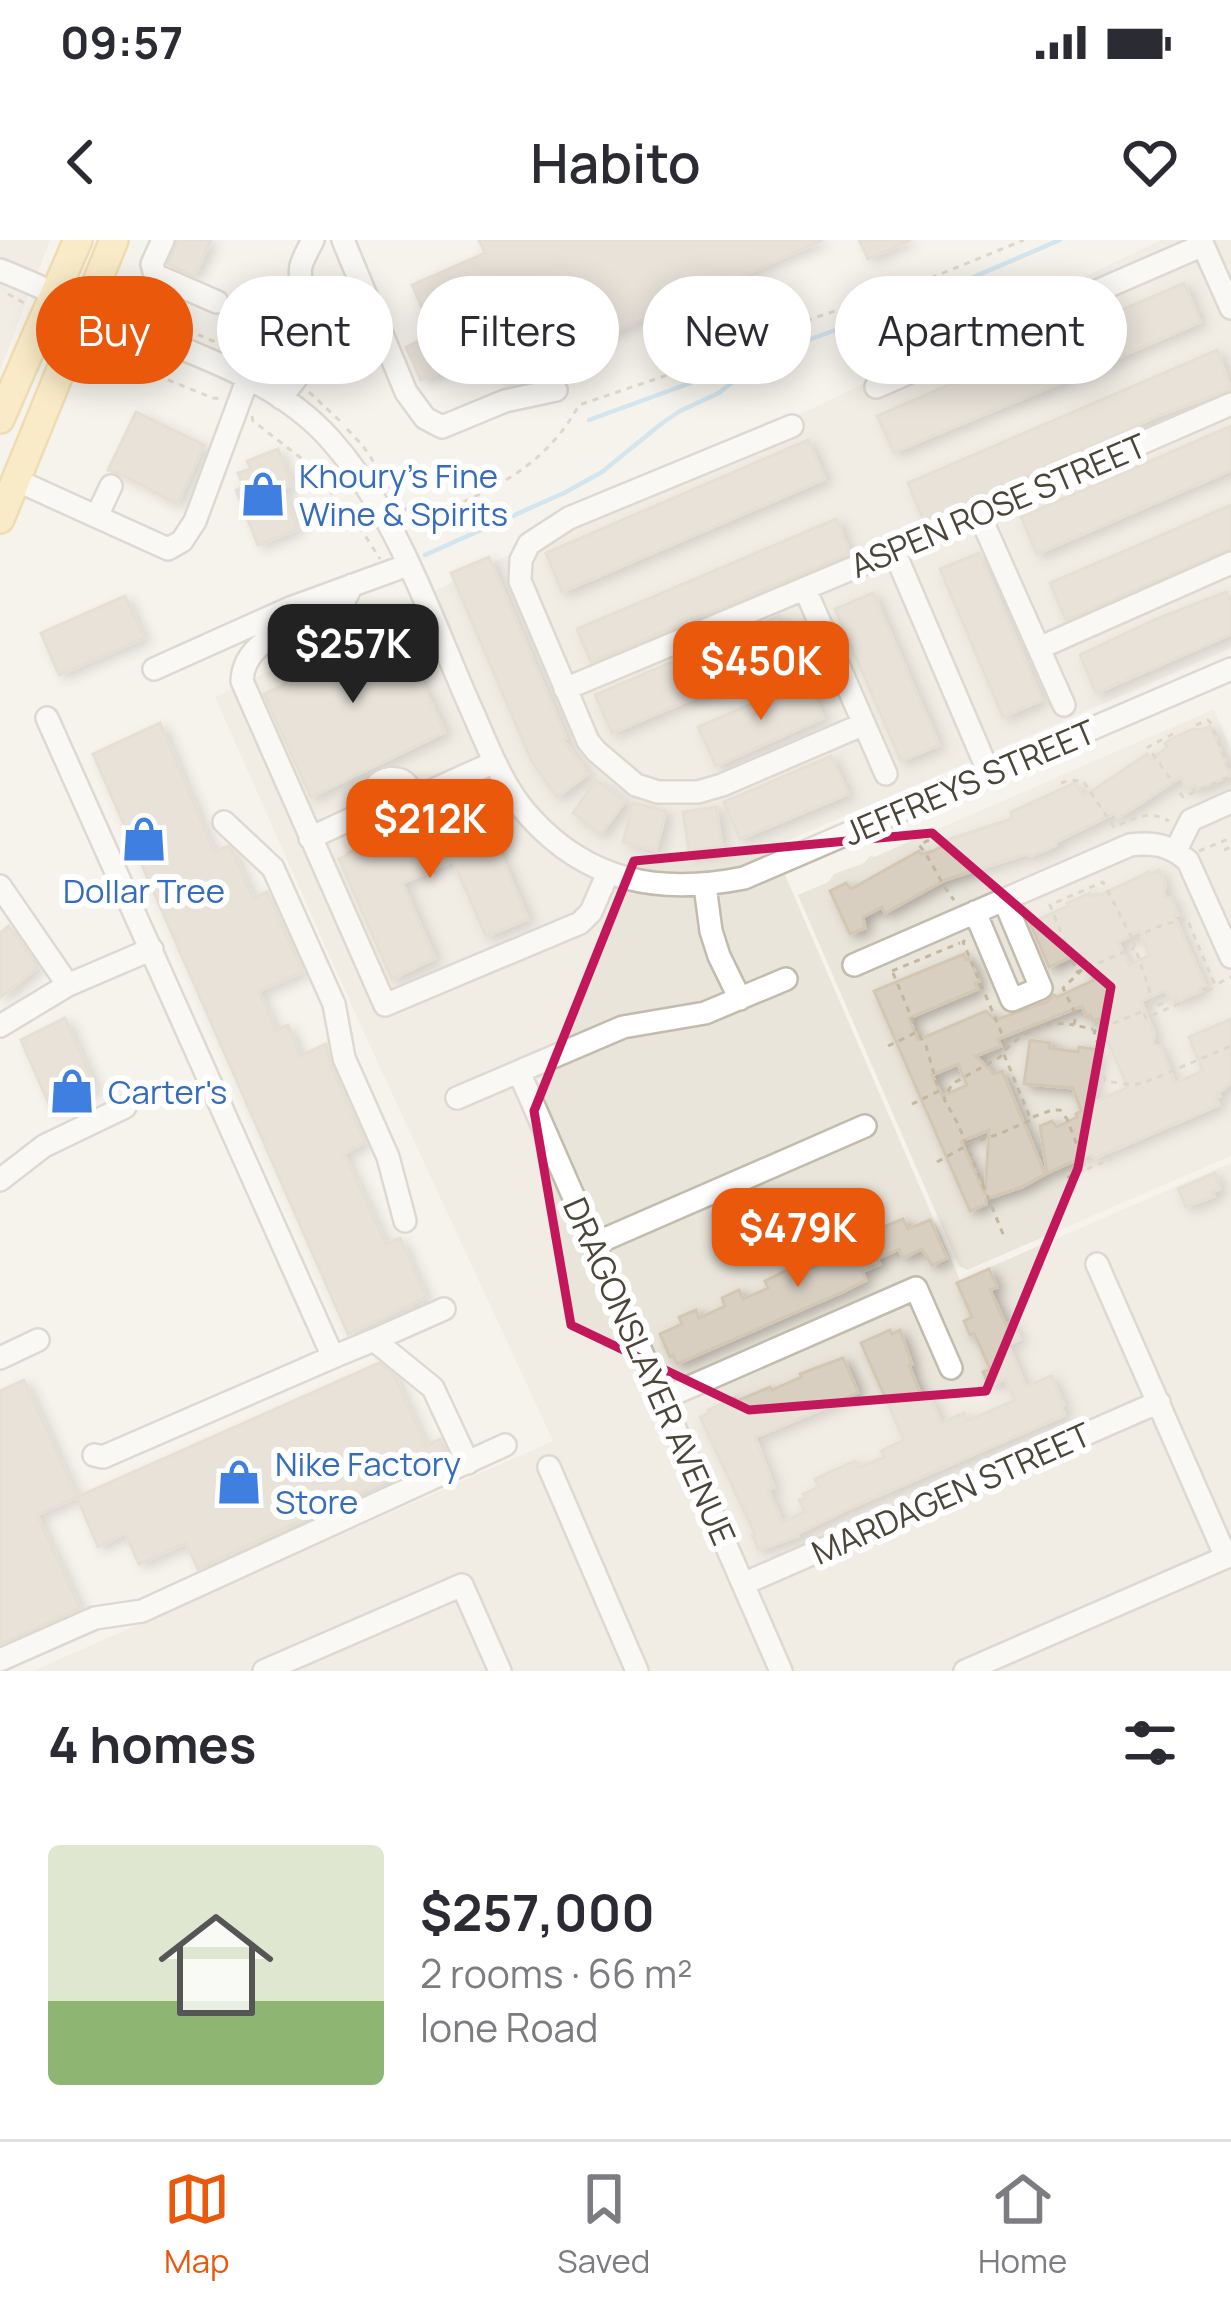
<!DOCTYPE html>
<meta charset="utf-8">
<style>
:root{--surface:#fff;--page:#f7f7f7;--text:#2b2b33;--muted:#7c7c81;--line:#e1e1e2;--accent:#ea580c}
body{margin:0;font-family:Manrope,sans-serif;background:var(--page);color:var(--text);height:100vh;display:flex;flex-direction:column;font-size:45px;white-space:nowrap}
*{box-sizing:border-box;margin:0}
p{font-size:39px;color:var(--muted)}
.icon{flex:none;width:66px;height:66px;fill:none;stroke:currentColor;stroke-width:2;stroke-linecap:round;stroke-linejoin:round}
.map{position:relative;height:1431px;overflow:hidden}
.sheet{display:flex;flex-direction:column;background:var(--surface);flex:1}
.sheet>*{flex:none}
.hud{position:absolute;left:36px;top:36px;width:1161px;height:108px;display:flex;gap:24px}
.price{position:absolute;translate:-50% -102px;padding:0 27px;border-radius:24px;background:var(--accent);color:#fff;font-size:39px;line-height:78px;filter:drop-shadow(0 3px 6px #0008)}
.price::after{content:'';position:absolute;left:50%;top:72px;width:36px;height:27px;margin-left:-18px;background:inherit;clip-path:polygon(0 0,100% 0,50% 100%)}
.price.selected{background:#222;color:#fff}
ul{padding:0;list-style:none}
li{display:flex;align-items:center;gap:36px;height:300px;padding:0 48px}
li span{display:grid;place-items:center;flex:none;width:336px;height:240px;border-radius:12px;color:#555}
li>.icon{margin-inline-start:auto}
span .icon{width:144px;height:144px;fill:#fffc;stroke-width:1}
li b{font-size:51px}
h2{display:flex;justify-content:space-between;align-items:center;height:144px;padding:0 48px;font-size:51px}
.chip{padding:0 42px;border-radius:54px;background:var(--surface);box-shadow:0 6px 30px #0003;font-size:42px;line-height:108px}
.chip.selected{background:var(--accent);color:#fff}
.status{display:flex;justify-content:space-between;align-items:center;height:84px;padding:0 60px;background:var(--surface);direction:ltr}
.status svg{height:33px;fill:currentColor}
header{display:flex;justify-content:space-between;align-items:center;height:156px;padding:0 48px;background:var(--surface);font-size:54px;font-weight:600}
.tabs{display:flex;justify-content:space-around;align-items:center;height:168px;border-top:3px solid var(--line);background:var(--surface);font-size:33px;color:var(--muted)}
.tabs a{display:grid;justify-items:center;gap:6px}
.tabs .selected{color:var(--accent)}
.map>svg:first-child{display:block}
</style>
<div class="status"><b>09:57</b><svg viewBox="0 0 49 12"><path d="M0 12V9h3v3zM5 12V6h3v6zM10 12V3h3v9zM15 12V0h3v12zM26 1h20v11H26zM47 4h2v5h-2z"/></svg></div>
<header><svg class="icon" aria-label="back" viewBox="0 0 24 24"><path d="M15 5l-7 7 7 7"/></svg>Habito<svg class="icon" aria-label="heart" viewBox="0 0 24 24"><path d="M12 20l-8-8c-3-5 5-10 8-4 3-6 11-1 8 4z"/></svg></header>
<div class="map">
<svg width="1231" height="1431" viewBox="0 0 1231 1431">
<defs>
<filter id="shadow"><feDropShadow dx="6" dy="4" stdDeviation="6" flood-color="#0004"/></filter>
</defs>
<rect width="100%" height="100%" fill="#f6f3ec"/>
<!-- residential -->
<path fill="#eae5da" d="M0,0H50L0,130Z
M1161,0H1231V408L773,607L960,1040L1231,923V1431H33L553,1201L360,784L215,457Z
M1214,469L1231,509V916L967,1030L959,1026L798,655L828,642L834,634L864,623L870,616L874,617Z"/>
<g fill="none" stroke-linecap="round" stroke-linejoin="round">
<!-- stream -->
<path stroke="#a9d4f2" stroke-width="4.5" d="M589,180L929,56L1060,0
M425,315L564,253L602,232L661,184L680,171L719,153L762,118"/>
</g>
<!-- building -->
<path fill="#d8cfc1" stroke="#d3c7b4" stroke-width="3" fill-rule="evenodd" filter="url(#shadow)" d="M178,0H211L194,36L168,24Z
M479,0H823L502,141L489,110L421,140L406,107L434,95L412,45L485,13Z
M859,0H911L868,19Z
M1184,43L1200,82L1041,151L894,212L877,176Z
M1217,110L1231,149L1160,175L924,281L908,243Z
M136,172L204,205L177,264L118,233L108,230Z
M1231,186V230L1037,314L1021,277Z
M808,200L825,239L562,352L546,313Z
M278,209L292,245L282,249L298,289L258,305L236,250L244,247L238,233L251,229L247,221Z
M1231,265V308L1066,380L1050,343Z
M836,279L850,313L591,422L577,389Z
M979,313L1042,460L1003,477L940,329Z
M489,317L566,498L563,499L588,534L557,557L532,522L451,333Z
M1226,352L1231,363V394L1096,453L1080,415L1154,380Z
M873,353L939,505L901,521L835,369Z
M125,356L144,398L59,435L41,393Z
M364,373L376,399L396,389L445,492L311,557L264,454L286,444L284,441L321,423L313,406L323,401L320,394Z
M779,376L795,414L612,493L595,455Z
M807,440L823,478L716,526L698,487Z
M160,483L214,612L228,606L232,610L253,658L267,652L303,732L259,751L276,790L288,785L300,816L326,804L330,824L365,902L344,914L386,1004L400,998L426,1057L348,1094L93,514Z
M1210,486L1231,535L1198,549L1195,545L1186,549L1181,537L1118,578L1115,573L1056,602V605L1031,616L1026,614L945,640L885,673L882,667L863,677L865,688L850,694L830,651L846,643L851,649L919,611L921,614L933,611L943,606L941,602L1011,579V572L1075,543L1083,557L1147,514L1150,519L1167,508L1165,503L1173,498L1193,489L1202,490Z
M831,516L848,554L740,599L724,562Z
M596,540L625,561L601,594L573,573Z
M477,561L528,679L486,696L453,621L402,643L435,718L392,739L339,619L348,615L347,613L403,590L407,585L465,562L466,565Z
M633,563L666,571L656,610L623,602Z
M716,567L722,606L689,611L683,572Z
M1159,630L1165,644L1164,657L1171,658L1178,675L1174,676L1205,745L1199,748L1201,751L1178,761L1177,757L1170,760L1166,750L1141,761L1154,793L1153,805L1160,807L1175,843L1203,831L1189,797L1231,779V843L1218,853L1220,856L1216,858L1219,865L1102,915L1095,918L1090,914L1047,933L1040,886L1052,881L1057,887L1077,877L1076,874L1081,871L1073,848L1024,844L1030,800L1050,803L1049,808L1078,812L1079,807L1099,810L1093,863L1128,847L1098,779L1093,781L1090,775L1087,777L1082,766L998,799L1001,806L976,816L994,834L1002,831L1045,934L1022,947L986,959V964L970,971L874,751L964,714L966,720L969,718L979,741L975,743L978,749L909,778L918,800L986,771L995,780L1047,762L1054,755L1057,757L1094,740L1082,712L1049,727L1030,683L1068,666L1067,663L1090,653L1091,656L1097,654L1098,656L1149,632L1151,634ZM1139,692L1150,715L1129,725L1118,702ZM958,824L967,845L942,856L932,835ZM989,890L985,955L961,901Z
M9,686L38,727L0,758V693Z
M65,778L96,849L51,869L21,800Z
M1215,933L1220,949L1212,952L1214,956L1186,967L1178,949Z
M903,979L908,989L930,980L947,1018L932,1025L922,1009L903,1018L899,1009L877,1019L880,1024L862,1032L866,1040L845,1051L677,1124L673,1115L670,1117L660,1094L682,1084L679,1077L696,1070L699,1078L725,1066L722,1058L739,1050L743,1059L768,1048L765,1041L787,1030L805,1022L808,1030L856,1007L853,999Z
M989,1029L997,1047L990,1050L1006,1085L1012,1082L1020,1099L1008,1105L1026,1147L1051,1136L1064,1165L1061,1167L1065,1175L850,1268L797,1294L798,1296L759,1310L752,1295L755,1294L700,1177L709,1173L708,1170L735,1158L737,1161L770,1147L772,1150L801,1137L800,1134L843,1118L858,1152L830,1166L755,1197L774,1247L768,1250L782,1282L805,1272L799,1260L805,1258L803,1254L819,1247L815,1239L855,1221L858,1228L884,1217L881,1211L904,1200L861,1103L890,1090L892,1094L900,1090L912,1124L909,1125L922,1158L929,1155L941,1183L964,1173L967,1181L1015,1160L1005,1139L989,1146L983,1132L990,1129L974,1093L970,1095L964,1081L972,1077L957,1043Z
M379,1123L394,1135L426,1206L440,1199L446,1212L198,1329L186,1303L139,1324L125,1293L98,1307L77,1257Z
M24,1140L77,1257L37,1275L80,1368L0,1404V1151Z"/>
<g fill="none" stroke-linecap="round" stroke-linejoin="round">
<!-- minor casing -->
<g stroke="#c2bbae" stroke-width="26">
<path id="minor" d="M163,0L152,24L155,35L217,62
M343,0L406,152L425,178L442,187L505,161L556,150
M0,30C40,45 77,65 117,82C189,113 276,138 330,199C397,274 429,373 469,464C486,501 501,545 529,576C588,642 660,655 744,638L1231,429
M876,147L1203,5L1231,68
M281,158C292,142 313,121 317,101C321,75 296,51 301,26C303,18 309,8 313,0
M792,186L569,278L529,304L521,320L520,341L588,501L596,511L636,545L658,552H698L722,545L864,484
M16,240L168,309L182,301L195,281L248,138
M979,274L1064,465
M97,276L111,246
M894,311L989,533
M352,345L340,369C304,384 244,395 242,441L385,765L580,683L591,672L608,633
M805,349L886,534
M1039,408L1231,323
M154,429L290,368L408,325
M565,449L894,311L1231,164
M47,478L333,1117L103,1217L94,1215
M413,559L495,522
M394,578L379,573C353,531 425,524 409,570
M224,582L273,628L334,764L344,818L388,917L405,981
M310,598L375,568
M1176,610L1191,580L1231,562
M0,646L68,745L0,786
M705,646L711,691L719,716L740,759
M975,672L1012,760L1041,748L1004,660
M854,725L1130,605C1154,602 1170,605 1188,621L1231,717
M68,745L152,709
M519,832L781,1431
M457,858L623,787L705,773L786,739
M0,940L44,906L125,867
M594,1004L865,886
M1097,1024L1226,1317
M374,1100L444,1069
M333,1117L374,1100L433,1148L468,1223
M0,1118L38,1100
M662,1159L916,1048L951,1128
M549,1227L637,1431
M743,1344L1159,1162
M0,1420L95,1378L142,1371L505,1205
M264,1431L462,1345L500,1431
M965,1431L1231,1315"/>
</g>
<!-- major casing -->
<g stroke="#e6c16a" stroke-width="32">
<path id="major" d="M0,179L78,0
M0,279L114,0"/>
</g>
<!-- path -->
<path stroke="#c4b79f" stroke-width="3" stroke-dasharray="6 6" stroke-linecap="butt" d="M113,52L119,54L131,66L227,107
M8,54L26,64
M104,108L119,120L213,158L222,159
M263,124L281,132
M309,152L341,182
M252,176L253,181L301,218L325,243L342,269L361,289L380,319
M347,189L363,206L413,281H420C486,252 542,232 579,165L697,125L776,91L923,41L1024,0
M1196,485L1208,480L1210,482L1231,533
M1173,494L1148,507L1183,557L1231,536
M1061,543L1070,540L1083,541L1114,587C1134,579 1148,569 1169,581
M929,600L919,605C933,622 940,643 954,660
M1224,610L1231,607
M1199,611L1231,598
M1132,698L1103,642L1050,665L1077,732L1134,708
M965,700L963,702L1007,806
M1082,730L1063,748L1076,775L1074,785L1093,789
M892,731L960,703
M893,733L917,791
M1163,763L1094,791L1103,822L1105,841L1133,845L1146,842L1231,806
M1154,764L1132,698L1165,684L1187,679L1215,745L1231,737
M1144,773L1146,778L1206,752L1214,747
M888,806L917,792L926,806L939,851L912,864
M1033,877L1052,870H1060L1067,879L1086,929L1066,938
M937,922L973,902L999,894L1031,880L1003,812C1025,791 1043,779 1074,785
M1087,929L1111,919
M1003,994L958,884L944,859L952,844L1000,817L1003,812"/>
<!-- minor -->
<use href="#minor" stroke="#fff" stroke-width="21"/>
<!-- major -->
<use href="#major" stroke="#ffe39c" stroke-width="27"/>
</g>
<!-- marked area -->
<path d="M0 0H1231V1431H0ZM932,593L1111,747L1078,928L986,1151L749,1170L571,1085L534,871L634,621Z" fill="#f6f3ec" fill-opacity=".55" fill-rule="evenodd"/>
<path fill="none" stroke="#c2185b" stroke-width="9" stroke-linejoin="round" d="M932,593L1111,747L1078,928L986,1151L749,1170L571,1085L534,871L634,621Z"/>
<!-- icons -->
<defs>
<g id="shop-bare" transform="scale(3.6)"><path d="M-5-2.5h2.3a2.7 3.5 0 0 1 5.4 0H5L5.5 6h-11ZM-1.5-2.5h3a1.5 2.3 0 0 0-3 0Z" fill="#3f7fe0" stroke="#fff" stroke-width="2.5" paint-order="stroke"/></g>
</defs>
<g fill-rule="evenodd">
<use href="#shop-bare" x="263" y="254"/>
<use href="#shop-bare" x="144" y="599"/>
<use href="#shop-bare" x="72" y="851"/>
<use href="#shop-bare" x="239" y="1242"/>
</g>
<g text-anchor="middle" dominant-baseline="central" stroke-width="12" stroke-linejoin="round" paint-order="stroke">
<!-- shop labels -->
<g font-size="33" fill="#366cbe" stroke="#fff" text-anchor="start">
<text x="299" y="235">Khoury's Fine<tspan x="299" dy="38">Wine &amp; Spirits</tspan></text>
<text x="144" y="650" text-anchor="middle">Dollar Tree</text>
<text x="108" y="851">Carter's</text>
<text x="275" y="1223">Nike Factory<tspan x="275" dy="38">Store</tspan></text>
</g>
<!-- street labels -->
<g font-size="33" fill="#4b4439" stroke="#fff">
<text transform="translate(998 265) rotate(-23)">ASPEN ROSE STREET</text>
<text transform="translate(969 542) rotate(-23)">JEFFREYS STREET</text>
<text transform="translate(650 1131) rotate(66)">DRAGONSLAYER AVENUE</text>
<text transform="translate(951 1253) rotate(-24)">MARDAGEN STREET</text>
</g>
</g>
</svg>
<b class="price selected" style="left:353px;top:466px">$257K</b>
<b class="price" style="left:761px;top:483px">$450K</b>
<b class="price" style="left:430px;top:641px">$212K</b>
<b class="price" style="left:798px;top:1050px">$479K</b>
<div class="hud">
<a class="chip selected">Buy</a>
<a class="chip">Rent</a>
<a class="chip">Filters</a>
<a class="chip">New</a>
<a class="chip">Apartment</a>
</div>
</div>
<section class="sheet">
<h2>4 homes<svg class="icon" aria-label="filters" viewBox="0 0 24 24"><path d="M4 7h16M4 17h16"/><circle cx="9" cy="7" r="2"/><circle cx="15" cy="17" r="2"/></svg></h2>
<ul>
<li><span style="background:linear-gradient(#dfe7d0 65%,#8fb573 0)"><svg class="icon" aria-label="home" viewBox="0 0 24 24"><path d="M3 11l9-7 9 7M6 9v11h12V9"/></svg></span><div><b>$257,000</b><p>2 rooms · 66 m²</p><p>Ione Road</p></div></li>
</ul>
</section>
<nav class="tabs">
<a class="selected"><svg class="icon" aria-label="map" viewBox="0 0 24 24"><path d="M3 6l6-2 6 2 6-2v14l-6 2-6-2-6 2zM9 4v14M15 6v14"/></svg>Map</a>
<a><svg class="icon" aria-label="saved" viewBox="0 0 24 24"><path d="M7 4h10v16l-5-4-5 4z"/></svg>Saved</a>
<a><svg class="icon" aria-label="home" viewBox="0 0 24 24"><path d="M3 11l9-7 9 7M6 9v11h12V9"/></svg>Home</a>
</nav>
